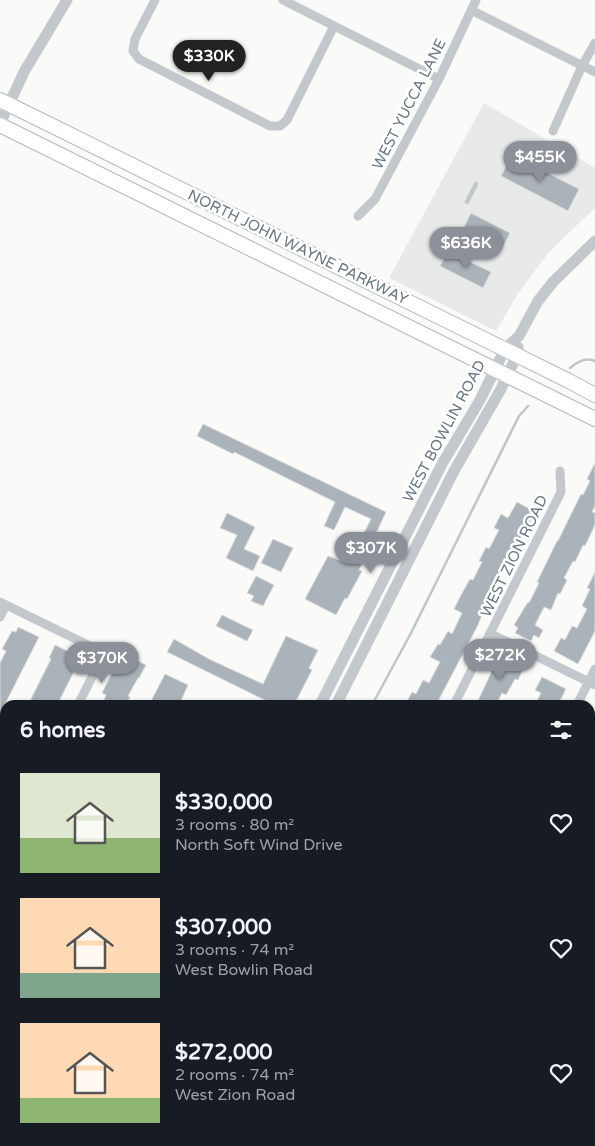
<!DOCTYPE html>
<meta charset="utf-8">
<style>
:root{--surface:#171b24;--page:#20242c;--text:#f1f3f6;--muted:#9ea1a6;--accent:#8c9099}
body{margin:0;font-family:"Varela Round",sans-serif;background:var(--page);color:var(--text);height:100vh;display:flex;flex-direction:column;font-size:19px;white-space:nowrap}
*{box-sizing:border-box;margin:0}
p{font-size:16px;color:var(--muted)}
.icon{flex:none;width:28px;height:28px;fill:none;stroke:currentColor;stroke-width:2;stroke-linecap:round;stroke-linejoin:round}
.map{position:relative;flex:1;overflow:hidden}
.panel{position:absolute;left:0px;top:700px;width:595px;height:446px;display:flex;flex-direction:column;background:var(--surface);border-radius:15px 15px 0 0;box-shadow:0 1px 4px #0004}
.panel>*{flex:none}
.price{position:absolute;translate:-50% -42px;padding:0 11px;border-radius:18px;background:var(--accent);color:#fff;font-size:16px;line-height:32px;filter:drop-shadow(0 1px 2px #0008)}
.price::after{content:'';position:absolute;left:50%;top:30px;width:15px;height:11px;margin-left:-8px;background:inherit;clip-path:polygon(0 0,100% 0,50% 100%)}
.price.active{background:#222;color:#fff}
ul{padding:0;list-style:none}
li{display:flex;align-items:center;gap:15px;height:125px;padding:0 20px}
li span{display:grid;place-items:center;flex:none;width:140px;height:100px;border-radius:0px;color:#555}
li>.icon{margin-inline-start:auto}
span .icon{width:60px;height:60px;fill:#fffc;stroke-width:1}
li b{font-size:21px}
h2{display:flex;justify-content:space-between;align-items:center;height:60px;padding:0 20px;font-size:21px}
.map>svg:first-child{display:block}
</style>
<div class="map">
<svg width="595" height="1146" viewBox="0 0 595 1146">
<rect width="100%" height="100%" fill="#fafaf8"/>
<!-- built -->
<path fill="#e8e9e9" d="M484,103L595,168V208L549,252L519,292L496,331L389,278Z"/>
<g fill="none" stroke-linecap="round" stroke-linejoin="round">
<!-- stream -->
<path stroke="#bbc7cb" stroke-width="2.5" d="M570,368C577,362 586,357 595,361
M372,705L411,633L519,416L528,406
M173,1146L175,1141"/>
</g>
<!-- building -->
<path fill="#aab3b9" stroke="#dcdcda" d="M512,155L579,189L568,211L501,176Z
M471,213L510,233L502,249L463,229Z
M448,251L491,272L483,288L440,266Z
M203,424L386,512L359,570L362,571L347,599L345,598L336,615L305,599L328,556L347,563L357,544L358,545L371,519L345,507L334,530L324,526L335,502L234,452L233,454L197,436Z
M595,463V506L592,512L595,513V525L585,546L583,545L575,562L573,561L564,578L567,580L560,594L558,593L551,610L544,607L535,625L543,630L539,638L534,635L531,641L515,633L518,628L514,625L528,602L529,603L539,583L537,582L557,541H558L581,494L583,495L590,481L587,479Z
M517,502L535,512L492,590L482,611L483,612L478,625L436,705H405L412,692L416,694L423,680L429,683L440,662L430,657L438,644L440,645L448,631L452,634L462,613L454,609L461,595L470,579L473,580L482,562L479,561L486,547L489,549L499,530L494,528L501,514L508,518Z
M227,513L255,527L244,549L260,556L253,571L226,558L237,535L220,528Z
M273,539L293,548L281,572L261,563Z
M595,572V631L578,664L554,651L561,638L565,640L572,626L577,628L587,609L582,606L590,589L587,588Z
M256,576L274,585L263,606L251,601L254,596L247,593Z
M222,615L253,630L247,641L216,626Z
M18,627L39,637L0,714V663L6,651L2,649L12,631L16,632Z
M286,636L318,650L309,668L312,670L294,705H275L167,652L174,639L209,659L263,684Z
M55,645L81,658L57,705H28L51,659L49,658Z
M126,655L146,665L139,678H138L128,696L130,697L126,705H102L106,695L102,693L119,659L123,660Z
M504,656L524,667L518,680L515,679L506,695L502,693L496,705H476L497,660L501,662Z
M165,674L188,685L179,705H149Z
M542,677L566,689L558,705H535L541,693L535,690Z"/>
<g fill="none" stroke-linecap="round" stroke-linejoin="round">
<!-- trunk casing -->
<g stroke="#b4b9bd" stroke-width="16">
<path id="trunk" d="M0,100L567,380L595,395
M0,125L595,419"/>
</g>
<!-- path -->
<path stroke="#bbbfc2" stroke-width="2" stroke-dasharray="2.5 2.5" stroke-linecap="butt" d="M590,868L595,870"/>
<!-- service -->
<path stroke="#c3c8cc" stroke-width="4.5" d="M467,202L476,184"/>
<!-- minor -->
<path stroke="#c3c8cc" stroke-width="9" d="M155,0L135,39L133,51L139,59L270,126H280L287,120L334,26
M283,0L439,79
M471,10L595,72
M553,131L582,66L595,43
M358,216L375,199L439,79L476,0
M0,602L92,647L99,654L96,669L78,705
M0,617L6,605
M491,634L595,685
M454,705L561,492L560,471
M577,705L595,669
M590,939L595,941
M590,1008L595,1001
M258,1146L259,1145L262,1146
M500,1146L502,1141"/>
<!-- tertiary -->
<path stroke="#c3c8cc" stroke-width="11" d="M0,124L24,72L67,0
M320,705L442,464L480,400L505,349L519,336L538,301L553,282L595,241
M336,705L454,471L501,389L517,355L518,347
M0,881L5,884
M387,1141L391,1146
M120,1146L122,1141
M136,1146L138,1141"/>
<!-- trunk -->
<use href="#trunk" stroke="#fff" stroke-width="14"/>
</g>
<g text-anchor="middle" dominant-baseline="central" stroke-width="5" stroke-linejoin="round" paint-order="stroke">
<!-- street labels -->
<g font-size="15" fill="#657683" stroke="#fff">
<text transform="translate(409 104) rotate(-63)">WEST YUCCA LANE</text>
<text transform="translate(298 247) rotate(26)">NORTH JOHN WAYNE PARKWAY</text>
<text transform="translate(444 431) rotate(-62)">WEST BOWLIN ROAD</text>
<text transform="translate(514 556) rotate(-64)">WEST ZION ROAD</text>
</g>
</g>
</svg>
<b class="price active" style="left:209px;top:82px">$330K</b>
<b class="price" style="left:540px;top:183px">$455K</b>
<b class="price" style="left:466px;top:269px">$636K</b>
<b class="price" style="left:371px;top:574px">$307K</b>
<b class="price" style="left:500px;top:681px">$272K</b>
<b class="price" style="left:102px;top:684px">$370K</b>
<section class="panel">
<h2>6 homes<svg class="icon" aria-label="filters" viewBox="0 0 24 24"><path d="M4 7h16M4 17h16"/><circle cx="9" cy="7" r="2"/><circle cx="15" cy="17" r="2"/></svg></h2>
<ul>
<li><span style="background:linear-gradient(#dfe7d0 65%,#8fb573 0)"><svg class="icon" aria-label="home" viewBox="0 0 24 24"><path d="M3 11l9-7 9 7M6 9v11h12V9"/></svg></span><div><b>$330,000</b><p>3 rooms · 80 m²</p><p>North Soft Wind Drive</p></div><svg class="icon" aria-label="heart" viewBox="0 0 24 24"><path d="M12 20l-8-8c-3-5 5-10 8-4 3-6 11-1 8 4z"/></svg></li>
<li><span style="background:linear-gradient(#ffd9b3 75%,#7fa58c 0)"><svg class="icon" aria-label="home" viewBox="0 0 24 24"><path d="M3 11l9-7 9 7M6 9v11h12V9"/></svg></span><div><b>$307,000</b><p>3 rooms · 74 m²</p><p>West Bowlin Road</p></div><svg class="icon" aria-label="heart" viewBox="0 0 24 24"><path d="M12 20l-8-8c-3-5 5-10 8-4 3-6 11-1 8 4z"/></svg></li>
<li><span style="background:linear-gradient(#ffd9b3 75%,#8fb573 0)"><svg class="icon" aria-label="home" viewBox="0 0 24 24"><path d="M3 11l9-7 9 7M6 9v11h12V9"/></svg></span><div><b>$272,000</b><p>2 rooms · 74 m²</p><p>West Zion Road</p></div><svg class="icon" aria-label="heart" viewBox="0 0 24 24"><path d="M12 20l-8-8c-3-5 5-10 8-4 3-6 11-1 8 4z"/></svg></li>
</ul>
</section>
</div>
